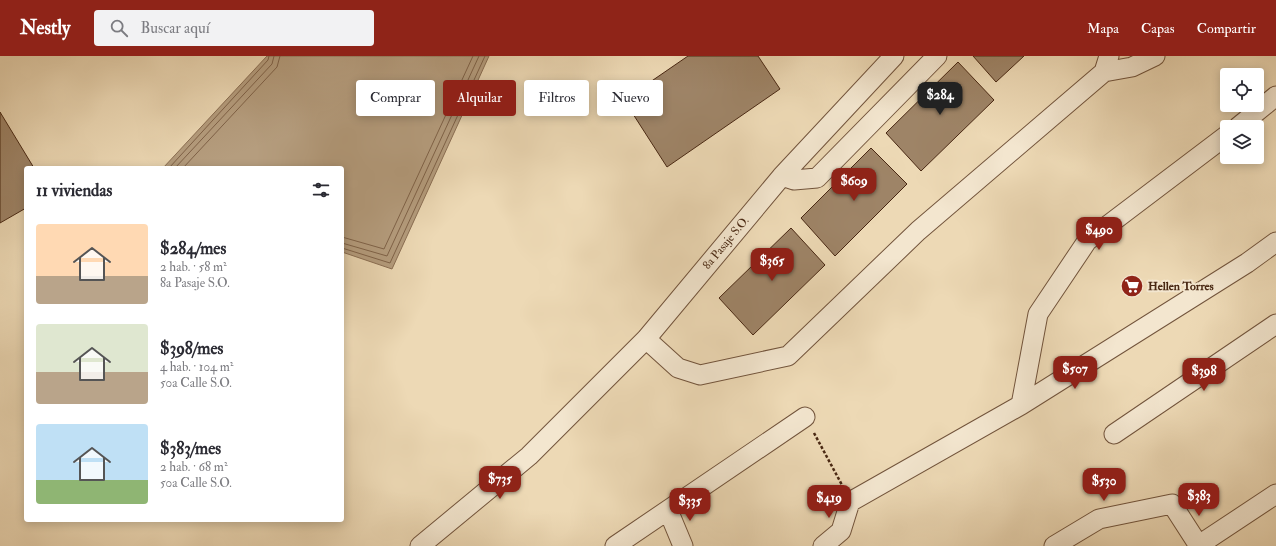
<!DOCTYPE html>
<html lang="es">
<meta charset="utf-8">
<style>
:root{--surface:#fff;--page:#f2f2f3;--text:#2b2b33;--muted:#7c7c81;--accent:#8f2418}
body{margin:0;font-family:"IM FELL Double Pica",serif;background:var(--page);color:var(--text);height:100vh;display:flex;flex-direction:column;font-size:15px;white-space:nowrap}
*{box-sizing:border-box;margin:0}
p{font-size:13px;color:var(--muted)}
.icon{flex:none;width:22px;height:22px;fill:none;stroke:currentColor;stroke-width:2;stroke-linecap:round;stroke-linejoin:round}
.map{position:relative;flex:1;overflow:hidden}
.side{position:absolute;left:24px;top:110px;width:320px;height:356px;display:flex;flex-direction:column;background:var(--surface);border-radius:4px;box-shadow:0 2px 10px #0003}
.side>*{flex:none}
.top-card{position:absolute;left:356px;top:24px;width:380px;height:36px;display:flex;gap:8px}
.fabs{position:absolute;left:1220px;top:12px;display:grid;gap:8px}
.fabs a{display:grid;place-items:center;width:44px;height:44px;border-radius:4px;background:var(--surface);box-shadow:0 2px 10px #0003;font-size:20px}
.price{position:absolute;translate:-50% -34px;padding:0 9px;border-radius:8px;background:var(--accent);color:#fff;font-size:13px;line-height:26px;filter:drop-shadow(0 1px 2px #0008)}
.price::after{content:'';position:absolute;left:50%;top:24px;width:12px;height:9px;margin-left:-6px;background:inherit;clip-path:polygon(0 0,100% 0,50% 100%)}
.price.active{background:#222;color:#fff}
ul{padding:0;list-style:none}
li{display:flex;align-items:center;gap:12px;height:100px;padding:0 12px}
li span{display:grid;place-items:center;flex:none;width:112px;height:80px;border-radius:4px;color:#555}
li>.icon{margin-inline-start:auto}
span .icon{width:48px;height:48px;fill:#fffc;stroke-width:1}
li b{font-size:17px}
h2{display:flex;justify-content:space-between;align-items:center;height:48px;padding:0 12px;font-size:17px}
.tag{padding:0 14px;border-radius:4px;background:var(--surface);box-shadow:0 2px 10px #0003;font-size:14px;line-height:36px}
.tag.active{background:var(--accent);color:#fff}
header{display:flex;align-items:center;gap:24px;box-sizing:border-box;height:56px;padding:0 20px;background:var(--accent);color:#fff}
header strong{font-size:19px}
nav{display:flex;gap:22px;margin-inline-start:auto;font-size:14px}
.search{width:280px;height:36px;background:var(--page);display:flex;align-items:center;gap:10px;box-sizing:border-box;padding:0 14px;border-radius:4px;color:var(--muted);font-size:15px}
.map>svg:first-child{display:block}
</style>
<header>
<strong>Nestly</strong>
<div class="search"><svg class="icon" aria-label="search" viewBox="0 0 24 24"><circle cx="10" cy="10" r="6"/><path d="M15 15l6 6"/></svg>Buscar aquí</div>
<nav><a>Mapa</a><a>Capas</a><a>Compartir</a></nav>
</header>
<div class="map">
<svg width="1276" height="490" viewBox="0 0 1276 490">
<rect width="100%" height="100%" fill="#edd9b5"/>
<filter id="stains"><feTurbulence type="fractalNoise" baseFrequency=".005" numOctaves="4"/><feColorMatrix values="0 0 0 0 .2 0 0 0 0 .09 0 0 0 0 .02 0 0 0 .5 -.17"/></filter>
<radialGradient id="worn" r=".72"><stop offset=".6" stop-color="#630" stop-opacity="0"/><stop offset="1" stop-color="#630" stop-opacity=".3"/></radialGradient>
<!-- water -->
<path fill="#b59d7e" stroke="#8a6e53" d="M267,0H489L392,213L342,196V112H163Z"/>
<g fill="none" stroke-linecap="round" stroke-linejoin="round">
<!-- shore -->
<path stroke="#7f6248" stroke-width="1" d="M169,112L268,4L269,0
M175,112L272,8L274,0
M183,112L277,11L280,0
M342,181L384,193L473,0
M342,187L387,200L479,0
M342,192L390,207L485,0"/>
</g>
<!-- building -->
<path fill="#9e8467" stroke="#492813" d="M688,0H758L780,33L667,111L624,44Z
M973,0H1024L996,26Z
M958,6L994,44L921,115L886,77Z
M0,56L34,112H26V152L0,167Z
M871,92L907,128L835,200L801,162Z
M791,172L825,209L753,279L719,242Z"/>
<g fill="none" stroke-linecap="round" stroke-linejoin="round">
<!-- minor casing -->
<g stroke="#72543c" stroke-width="21">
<path id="minor" d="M1104,16L1132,11L1155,0
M1238,71L1276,40
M782,120L794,124L817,122L937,0
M646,283L678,312L700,319L788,300L918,175L1104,16L1109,0
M1021,349L1038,258L1087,185L1227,79
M1114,378L1276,268
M668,454L683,490
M1199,489L1276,438
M420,490L529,400L646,283L782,120L894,0
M615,490L805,361
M823,490L841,475L850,446L1021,349L1247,207L1276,186
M1054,490L1099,463L1172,448L1199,490"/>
</g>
<!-- path -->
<path stroke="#492813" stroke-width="2.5" stroke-dasharray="3 2" stroke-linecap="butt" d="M814,377L842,429"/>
<!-- minor -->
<use href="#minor" stroke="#f3e6cf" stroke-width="19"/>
</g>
<!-- icons -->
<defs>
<g id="supermarket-disc" transform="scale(1.15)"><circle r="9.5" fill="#8f2418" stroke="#f3e6cf"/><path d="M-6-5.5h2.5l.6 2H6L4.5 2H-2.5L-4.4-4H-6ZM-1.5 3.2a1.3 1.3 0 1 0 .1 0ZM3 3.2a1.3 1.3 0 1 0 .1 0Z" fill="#fff"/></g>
</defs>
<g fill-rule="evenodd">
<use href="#supermarket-disc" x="1132" y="230"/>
</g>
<g text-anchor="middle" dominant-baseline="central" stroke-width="4" stroke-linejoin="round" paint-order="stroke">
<!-- street labels -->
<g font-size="12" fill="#492813" stroke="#f3e6cf">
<text transform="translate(726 187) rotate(-50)">8a Pasaje S.O.</text>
</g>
<!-- poi labels -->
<g font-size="12" font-weight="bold" fill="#492813" stroke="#f3e6cf" text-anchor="start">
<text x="1148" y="230">Hellen Torres</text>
</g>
</g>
<rect width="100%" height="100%" filter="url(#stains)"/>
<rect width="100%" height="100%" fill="url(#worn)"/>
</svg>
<div class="fabs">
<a><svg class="icon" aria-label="locate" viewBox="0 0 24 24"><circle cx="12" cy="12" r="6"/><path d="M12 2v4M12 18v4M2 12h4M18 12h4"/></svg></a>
<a><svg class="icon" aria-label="layers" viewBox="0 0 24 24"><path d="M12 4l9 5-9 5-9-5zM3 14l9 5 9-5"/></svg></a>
</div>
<b class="price active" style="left:940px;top:60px">$284</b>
<b class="price" style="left:854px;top:146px">$609</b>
<b class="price" style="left:1099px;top:195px">$490</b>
<b class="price" style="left:772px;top:226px">$365</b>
<b class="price" style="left:1075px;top:334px">$507</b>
<b class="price" style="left:1204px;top:336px">$398</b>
<b class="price" style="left:500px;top:444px">$735</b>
<b class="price" style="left:1104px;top:446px">$530</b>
<b class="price" style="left:1199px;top:461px">$383</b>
<b class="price" style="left:829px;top:463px">$419</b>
<b class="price" style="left:690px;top:466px">$335</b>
<div class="top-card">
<a class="tag">Comprar</a>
<a class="tag active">Alquilar</a>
<a class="tag">Filtros</a>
<a class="tag">Nuevo</a>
</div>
<section class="side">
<h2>11 viviendas<svg class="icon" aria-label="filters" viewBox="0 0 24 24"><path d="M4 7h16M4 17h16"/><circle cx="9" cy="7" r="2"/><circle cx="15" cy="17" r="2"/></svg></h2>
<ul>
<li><span style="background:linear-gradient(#ffd9b3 65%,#b9a48a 0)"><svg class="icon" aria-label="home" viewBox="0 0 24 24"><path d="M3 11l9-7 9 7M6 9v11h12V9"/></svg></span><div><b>$284/mes</b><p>2 hab. · 58 m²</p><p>8a Pasaje S.O.</p></div></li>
<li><span style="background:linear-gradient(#dfe7d0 60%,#b9a48a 0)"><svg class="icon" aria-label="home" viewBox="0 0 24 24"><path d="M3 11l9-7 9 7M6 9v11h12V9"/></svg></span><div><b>$398/mes</b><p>4 hab. · 104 m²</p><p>50a Calle S.O.</p></div></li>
<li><span style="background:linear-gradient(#bfe0f5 70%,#8fb573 0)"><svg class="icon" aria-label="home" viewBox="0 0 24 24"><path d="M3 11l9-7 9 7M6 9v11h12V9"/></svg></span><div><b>$383/mes</b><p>2 hab. · 68 m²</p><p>50a Calle S.O.</p></div></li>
</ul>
</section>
</div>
